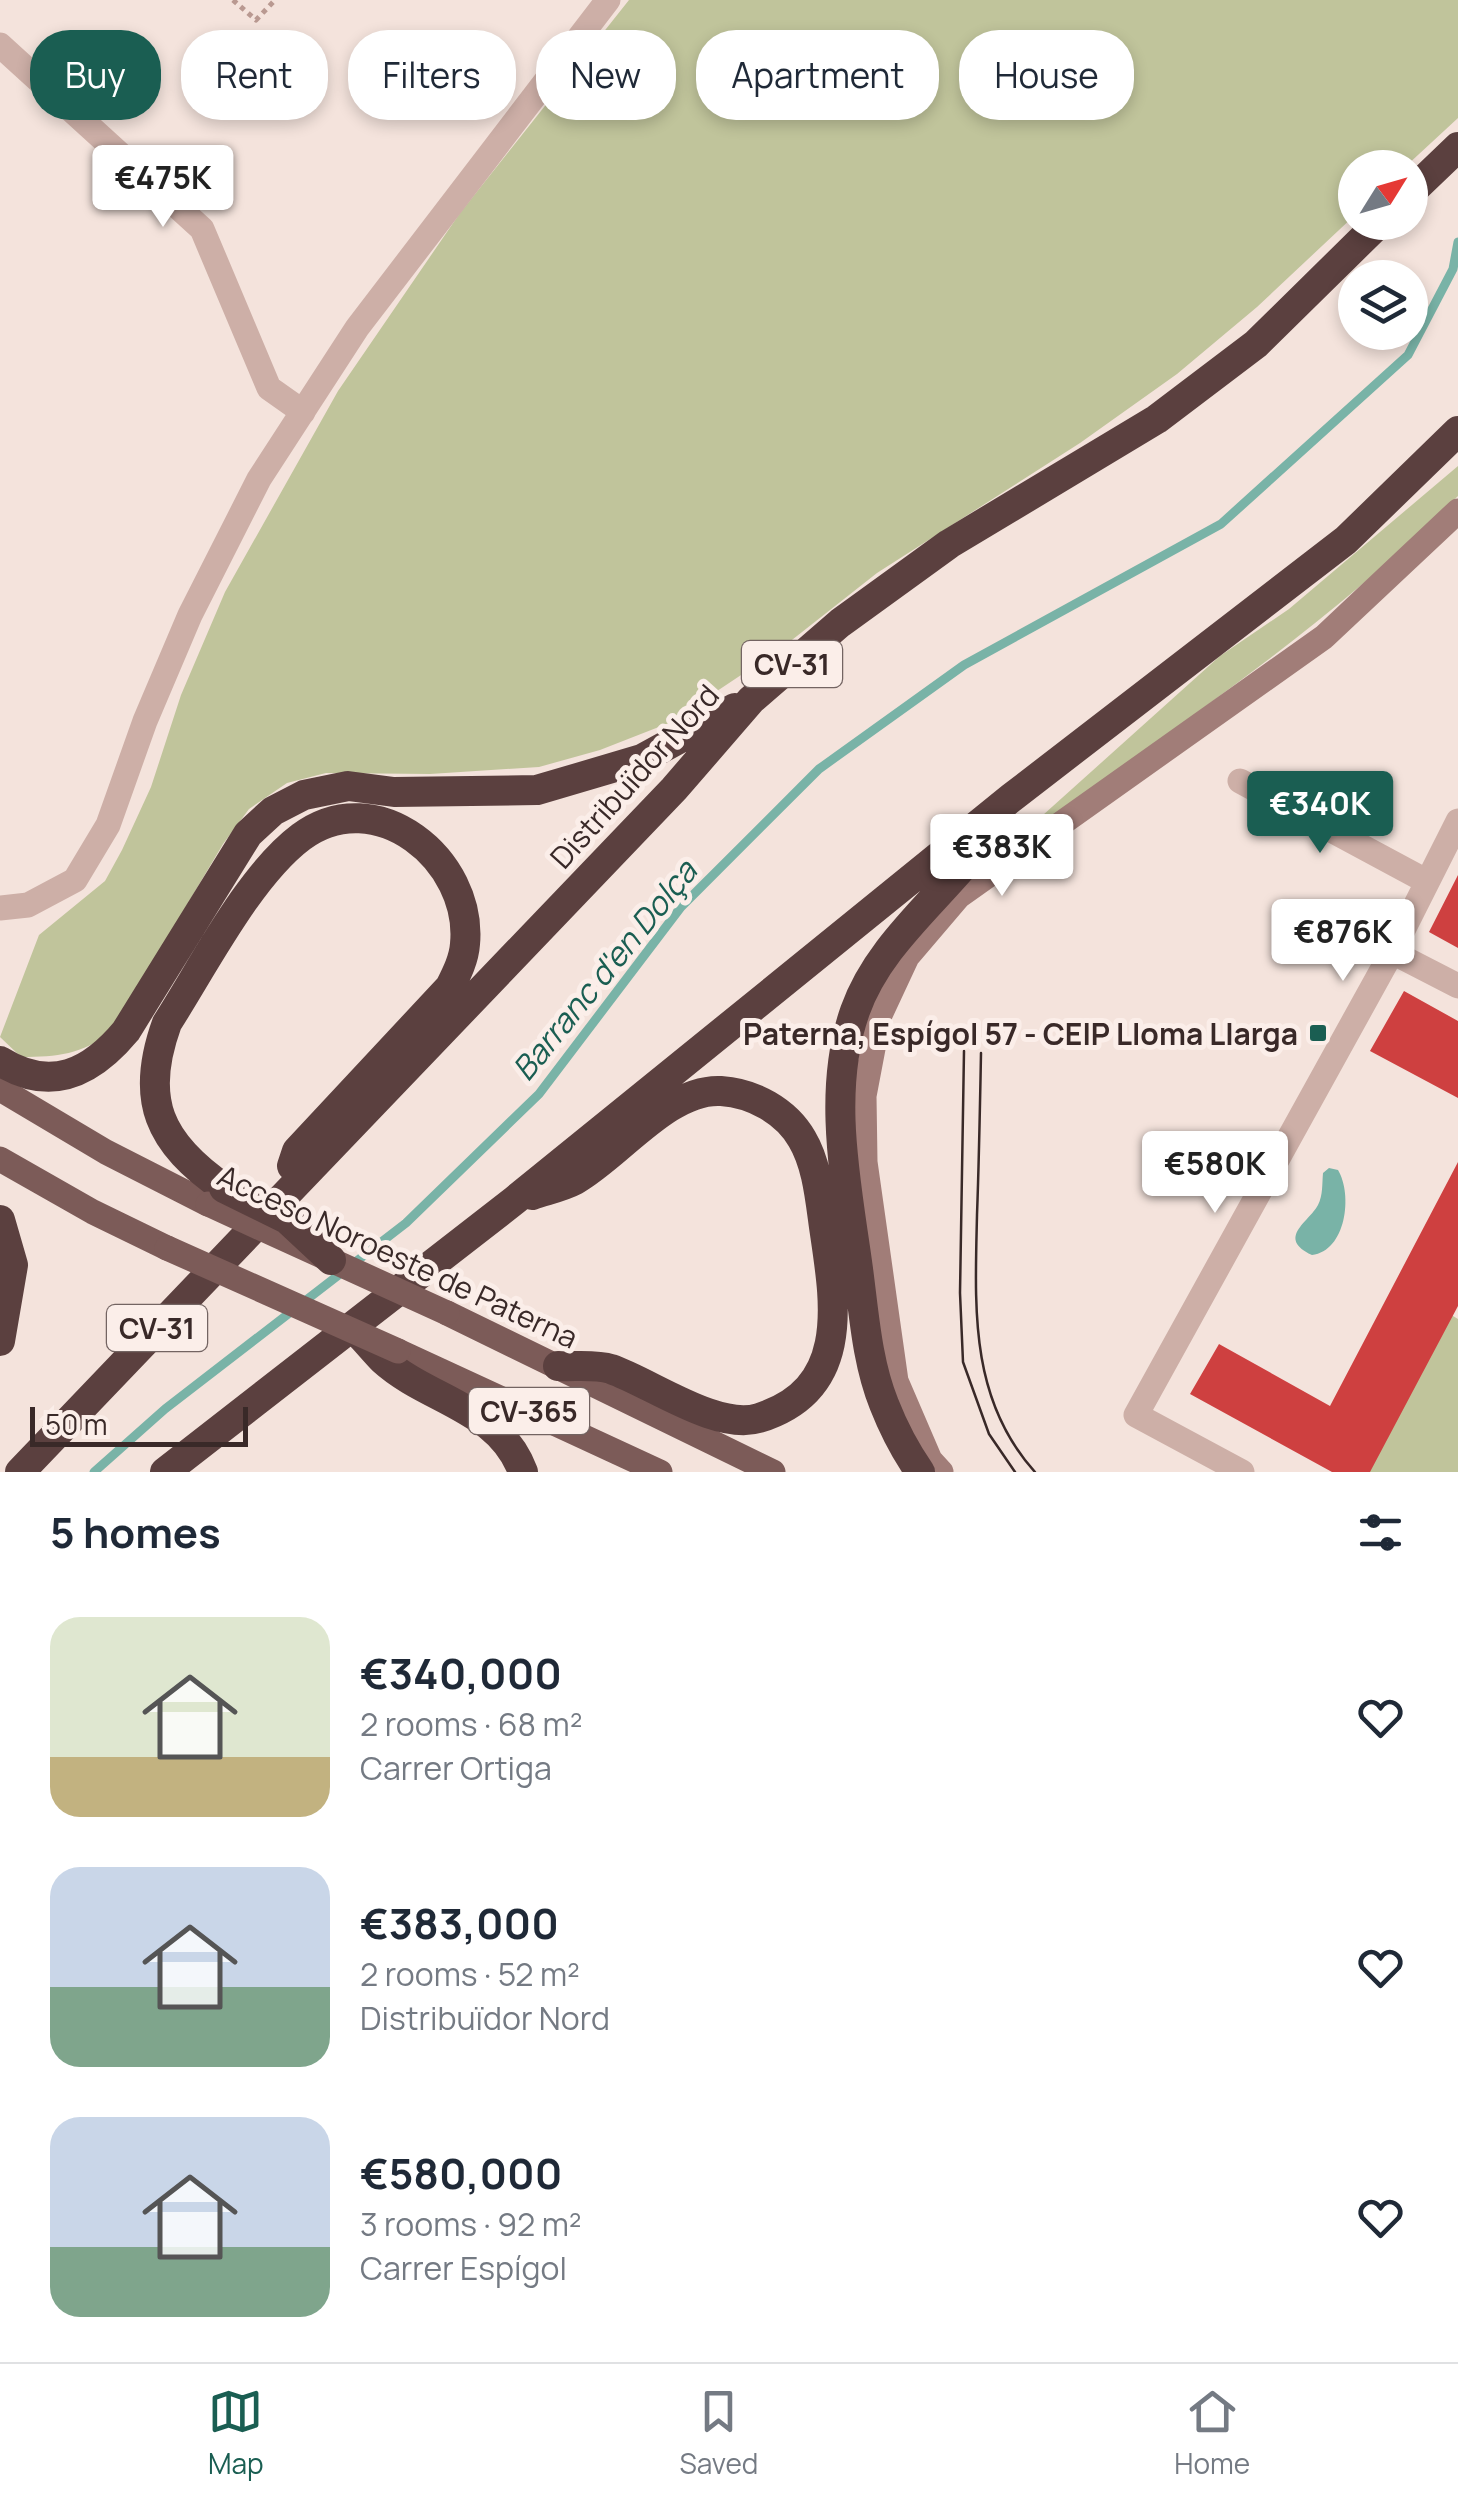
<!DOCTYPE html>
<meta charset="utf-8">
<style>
:root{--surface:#fff;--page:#f2f2f3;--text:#1f2937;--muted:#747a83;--line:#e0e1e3;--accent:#1a5e52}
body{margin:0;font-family:Manrope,sans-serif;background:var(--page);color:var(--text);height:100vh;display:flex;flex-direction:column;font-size:38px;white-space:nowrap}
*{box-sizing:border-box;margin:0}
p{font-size:32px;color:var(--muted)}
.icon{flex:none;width:55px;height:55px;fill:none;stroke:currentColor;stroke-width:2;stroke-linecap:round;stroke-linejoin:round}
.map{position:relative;height:1472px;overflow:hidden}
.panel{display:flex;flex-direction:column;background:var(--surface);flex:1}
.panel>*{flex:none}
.banner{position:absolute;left:30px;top:30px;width:1400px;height:90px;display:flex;gap:20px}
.needle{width:65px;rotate:53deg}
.fabs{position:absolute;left:1338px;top:150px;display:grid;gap:20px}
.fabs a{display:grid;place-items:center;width:90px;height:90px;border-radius:50%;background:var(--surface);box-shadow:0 5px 15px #0003;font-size:50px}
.scale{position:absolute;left:30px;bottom:25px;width:218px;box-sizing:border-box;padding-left:10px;border:5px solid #392928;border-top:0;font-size:28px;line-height:35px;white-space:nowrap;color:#392928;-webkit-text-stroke:8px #fbeee9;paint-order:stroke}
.price{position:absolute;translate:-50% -85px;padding:0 22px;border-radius:10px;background:#fff;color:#222;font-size:32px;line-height:65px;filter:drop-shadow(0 2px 5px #0008)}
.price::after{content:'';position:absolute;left:50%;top:60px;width:30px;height:22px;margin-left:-15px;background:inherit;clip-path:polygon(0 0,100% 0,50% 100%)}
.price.selected{background:var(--accent);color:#fff}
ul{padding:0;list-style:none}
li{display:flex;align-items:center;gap:30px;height:250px;padding:0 50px}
li span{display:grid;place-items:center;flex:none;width:280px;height:200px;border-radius:30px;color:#555}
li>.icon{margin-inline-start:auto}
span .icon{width:120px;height:120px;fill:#fffc;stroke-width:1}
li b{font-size:42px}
h2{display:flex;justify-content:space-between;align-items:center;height:120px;padding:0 50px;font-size:42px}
.tag{padding:0 35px;border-radius:40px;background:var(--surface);box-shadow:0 5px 15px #0003;font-size:35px;line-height:90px}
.tag.selected{background:var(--accent);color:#fff}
.tab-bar{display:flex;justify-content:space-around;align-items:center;height:140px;border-top:2px solid var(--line);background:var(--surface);font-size:28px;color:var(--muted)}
.tab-bar a{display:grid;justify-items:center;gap:5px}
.tab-bar .selected{color:var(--accent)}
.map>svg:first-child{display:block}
</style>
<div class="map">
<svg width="1458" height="1472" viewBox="0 0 1458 1472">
<rect width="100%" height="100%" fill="#f4e3dc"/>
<!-- green -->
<path fill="#c0c49b" d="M629,0H1458V118L1405,167L1355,168V215L1257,307L1177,374L1080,443L877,573L783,647L669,723L600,750L539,767L430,774L326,773L287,783L249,809L223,844L111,1033C81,1054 58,1057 21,1057L0,1037L39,935L105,881L122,850L151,787L181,695L225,592L338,391L460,213Z
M1458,466V496C1323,632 1158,739 1003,851L1220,656L1289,609Z
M1448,1313L1458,1319V1472H1360Z"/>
<!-- water -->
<path fill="#79b3a7" d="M1329,1168L1338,1170C1353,1195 1346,1251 1312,1255C1276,1238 1309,1222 1318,1205C1323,1195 1322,1184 1323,1173Z"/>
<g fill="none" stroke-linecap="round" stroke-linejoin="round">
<!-- stream -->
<path stroke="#79b3a7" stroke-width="9" d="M94,1472L165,1409L406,1223L539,1094L681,907L819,769L964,665L1221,524L1408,355L1453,269L1458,242"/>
</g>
<!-- building -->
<path fill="#ce4040" d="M1458,875V948L1429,932Z
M1404,991L1458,1021V1098L1370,1051Z
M1458,1162V1306L1370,1472H1332L1190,1394L1219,1344L1330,1406Z"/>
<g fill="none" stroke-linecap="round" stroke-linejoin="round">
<!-- path -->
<path stroke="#b99991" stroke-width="5" stroke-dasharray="5 5" stroke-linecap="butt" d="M233,0L256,20L275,0"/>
<!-- street -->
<path stroke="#cdafa7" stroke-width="25" d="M0,45L202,229L269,388L303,412
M1240,781L1426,881
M0,908L28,905L75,880L108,825L145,721L190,615L259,479L357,328L608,0
M1392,952L1458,986
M1242,1472L1136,1415L1392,952L1458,821"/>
<!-- secondary -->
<path stroke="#a17d78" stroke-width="25" d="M941,1472L930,1460L896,1381L865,1162L864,1096L879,1017L907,957L959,896L1324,637L1458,511"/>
<!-- primary -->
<path stroke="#7c5b58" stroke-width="25" d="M0,1089L106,1152L208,1204
M0,1159L93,1212L167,1248
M447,1313L773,1472
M398,1351L660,1472"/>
<!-- highway -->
<path stroke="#5b403f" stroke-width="30" d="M1410,193L1458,147
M0,1061C51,1093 91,1073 126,1031L248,834L273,811L304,795L348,786L394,792L537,790L642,759L735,708
M224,1188C159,1143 139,1100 167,1023C203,967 249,876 301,837C376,781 473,860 465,944C464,959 457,973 450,987L297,1151L292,1166
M532,1195C546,1190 562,1187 575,1180C618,1156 668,1088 721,1091C753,1093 786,1111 802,1139C817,1164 820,1198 824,1227C835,1302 852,1389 759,1418C717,1431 651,1383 611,1369C595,1364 574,1367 558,1366
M0,1220L13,1265L0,1341
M361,1336C368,1343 375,1352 383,1360C428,1401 499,1407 523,1472
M20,1472L674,789L751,700L840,623L949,544L1157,419L1256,344L1380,222
M165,1472L515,1200L1011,798L1346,540L1458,431
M920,1472C906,1452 893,1427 884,1404C867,1362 864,1314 858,1269C847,1187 826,1093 855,1011C882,935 955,889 996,822"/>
<!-- tram -->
<path stroke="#392928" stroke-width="2.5" d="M964,1051L960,1293L963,1362L989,1434L1015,1472
M981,1053C980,1107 979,1161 977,1215C975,1307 969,1399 1035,1472"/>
<!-- primary-bridge -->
<path stroke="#7c5b58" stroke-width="25" d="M208,1204L447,1313
M167,1248L398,1351"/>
<!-- highway-bridge -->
<path stroke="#5b403f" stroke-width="30" d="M224,1188L287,1219L331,1260"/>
</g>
<!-- markers -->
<rect fill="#1a5e52" stroke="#fbeee9" stroke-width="4" x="1308" y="1023" width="20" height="20" rx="5"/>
<g text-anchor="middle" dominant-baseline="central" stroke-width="10" stroke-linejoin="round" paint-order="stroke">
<!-- shield labels -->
<g fill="#fbeee9" stroke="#736462" stroke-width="2.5">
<rect x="742" y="641" width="100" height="46" rx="8"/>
<rect x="107" y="1305" width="100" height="46" rx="8"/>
<rect x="469" y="1388" width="120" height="46" rx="8"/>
</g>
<g font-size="28" font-weight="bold" fill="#392928">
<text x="792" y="664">CV-31</text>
<text x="157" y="1328">CV-31</text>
<text x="529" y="1411">CV-365</text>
</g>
<!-- street labels -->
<g font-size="30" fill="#392928" stroke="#fbeee9">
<text transform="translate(634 776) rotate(-48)">Distribuïdor Nord</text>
<text transform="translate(398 1256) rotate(25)">Acceso Noroeste de Paterna</text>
</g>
<!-- poi labels -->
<g font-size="30" font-weight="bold" fill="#392928" stroke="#fbeee9" text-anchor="end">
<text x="1298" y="1033">Paterna, Espígol 57 - CEIP Lloma Llarga</text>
</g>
<!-- water labels -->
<g font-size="32" font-style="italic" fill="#1a5e52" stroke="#fbeee9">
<text transform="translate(604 970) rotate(-51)">Barranc d'en Dolça</text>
</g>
</g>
</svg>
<div class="fabs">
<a><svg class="needle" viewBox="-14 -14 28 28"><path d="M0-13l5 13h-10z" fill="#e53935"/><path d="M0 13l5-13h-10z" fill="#747a83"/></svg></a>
<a><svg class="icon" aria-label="layers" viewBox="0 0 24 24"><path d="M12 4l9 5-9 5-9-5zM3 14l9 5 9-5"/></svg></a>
</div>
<div class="scale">50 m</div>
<b class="price" style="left:163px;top:230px">€475K</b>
<b class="price selected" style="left:1320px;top:856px">€340K</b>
<b class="price" style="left:1002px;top:899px">€383K</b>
<b class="price" style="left:1343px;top:984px">€876K</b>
<b class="price" style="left:1215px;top:1216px">€580K</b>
<div class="banner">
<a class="tag selected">Buy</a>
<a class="tag">Rent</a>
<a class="tag">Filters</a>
<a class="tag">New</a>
<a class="tag">Apartment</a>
<a class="tag">House</a>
</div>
</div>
<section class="panel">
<h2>5 homes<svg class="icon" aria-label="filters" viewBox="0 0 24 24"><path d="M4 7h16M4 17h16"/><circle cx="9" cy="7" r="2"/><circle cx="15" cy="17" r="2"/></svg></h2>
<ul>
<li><span style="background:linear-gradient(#dfe7d0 70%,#c2b280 0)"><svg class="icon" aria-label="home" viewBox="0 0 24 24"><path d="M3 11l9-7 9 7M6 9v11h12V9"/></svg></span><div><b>€340,000</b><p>2 rooms · 68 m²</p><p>Carrer Ortiga</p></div><svg class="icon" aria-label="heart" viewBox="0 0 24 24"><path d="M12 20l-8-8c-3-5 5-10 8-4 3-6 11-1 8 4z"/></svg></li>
<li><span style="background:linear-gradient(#c9d6e8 60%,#7fa58c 0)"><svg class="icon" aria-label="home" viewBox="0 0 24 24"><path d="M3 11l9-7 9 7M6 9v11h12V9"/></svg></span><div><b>€383,000</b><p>2 rooms · 52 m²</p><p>Distribuïdor Nord</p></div><svg class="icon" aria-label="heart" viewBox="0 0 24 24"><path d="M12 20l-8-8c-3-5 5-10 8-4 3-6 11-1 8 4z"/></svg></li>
<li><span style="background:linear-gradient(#c9d6e8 65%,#7fa58c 0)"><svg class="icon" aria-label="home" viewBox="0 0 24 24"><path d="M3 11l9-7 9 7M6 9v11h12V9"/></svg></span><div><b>€580,000</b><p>3 rooms · 92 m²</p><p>Carrer Espígol</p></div><svg class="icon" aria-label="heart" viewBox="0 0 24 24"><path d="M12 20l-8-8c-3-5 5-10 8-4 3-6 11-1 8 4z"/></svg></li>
</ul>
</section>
<nav class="tab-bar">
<a class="selected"><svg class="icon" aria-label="map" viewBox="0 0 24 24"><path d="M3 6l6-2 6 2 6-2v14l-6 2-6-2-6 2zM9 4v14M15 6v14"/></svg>Map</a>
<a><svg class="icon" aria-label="saved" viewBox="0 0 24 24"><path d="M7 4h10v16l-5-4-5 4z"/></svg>Saved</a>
<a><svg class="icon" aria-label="home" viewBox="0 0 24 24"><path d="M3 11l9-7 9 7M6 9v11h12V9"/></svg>Home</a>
</nav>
